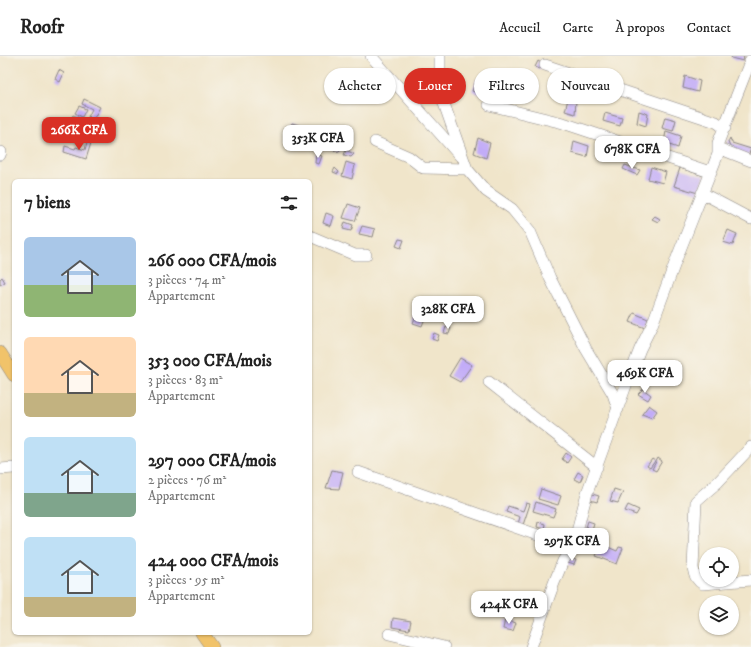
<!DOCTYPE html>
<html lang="fr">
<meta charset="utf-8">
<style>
:root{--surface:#fff;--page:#f2f2f2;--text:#222;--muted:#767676;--line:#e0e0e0;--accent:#d93025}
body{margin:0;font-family:"IM FELL DW Pica",serif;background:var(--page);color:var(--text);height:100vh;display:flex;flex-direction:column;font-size:15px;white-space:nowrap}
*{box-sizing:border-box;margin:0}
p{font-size:13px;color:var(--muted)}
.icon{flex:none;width:22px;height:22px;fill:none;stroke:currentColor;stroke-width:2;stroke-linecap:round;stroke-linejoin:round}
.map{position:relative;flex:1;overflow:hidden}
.details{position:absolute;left:12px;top:123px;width:300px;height:456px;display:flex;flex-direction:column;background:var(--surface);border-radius:6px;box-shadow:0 1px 3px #0004}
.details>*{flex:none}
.hud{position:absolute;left:324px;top:12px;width:367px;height:36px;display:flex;gap:8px}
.buttons{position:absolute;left:699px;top:491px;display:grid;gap:8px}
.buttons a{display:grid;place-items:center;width:40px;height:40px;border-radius:50%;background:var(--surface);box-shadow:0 1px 3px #0004;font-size:20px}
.price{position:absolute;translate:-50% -34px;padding:0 9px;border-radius:8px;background:#fff;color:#222;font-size:13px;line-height:26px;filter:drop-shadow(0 1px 2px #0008)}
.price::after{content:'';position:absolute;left:50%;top:24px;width:12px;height:9px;margin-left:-6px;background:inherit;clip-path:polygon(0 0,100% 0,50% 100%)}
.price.active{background:var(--accent);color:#fff}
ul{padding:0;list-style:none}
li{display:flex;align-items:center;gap:12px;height:100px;padding:0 12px}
li span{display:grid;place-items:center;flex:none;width:112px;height:80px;border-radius:6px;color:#555}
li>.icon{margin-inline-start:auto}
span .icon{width:48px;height:48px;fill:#fffc;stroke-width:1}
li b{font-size:17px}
h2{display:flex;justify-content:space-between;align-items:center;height:48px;padding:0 12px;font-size:17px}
.pill{padding:0 14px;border-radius:18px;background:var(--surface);box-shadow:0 1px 3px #0004;font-size:14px;line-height:36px}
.pill.active{background:var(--accent);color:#fff}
header{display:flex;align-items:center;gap:24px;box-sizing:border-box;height:56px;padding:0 20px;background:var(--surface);border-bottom:1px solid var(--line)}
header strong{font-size:19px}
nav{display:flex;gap:22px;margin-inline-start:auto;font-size:14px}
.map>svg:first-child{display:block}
</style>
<header>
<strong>Roofr</strong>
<nav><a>Accueil</a><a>Carte</a><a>À propos</a><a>Contact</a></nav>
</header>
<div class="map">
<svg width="751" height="591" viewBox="0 0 751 591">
<rect width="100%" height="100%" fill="#f7f3e8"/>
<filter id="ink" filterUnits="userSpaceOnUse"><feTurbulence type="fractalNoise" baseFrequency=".025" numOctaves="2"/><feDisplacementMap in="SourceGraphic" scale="8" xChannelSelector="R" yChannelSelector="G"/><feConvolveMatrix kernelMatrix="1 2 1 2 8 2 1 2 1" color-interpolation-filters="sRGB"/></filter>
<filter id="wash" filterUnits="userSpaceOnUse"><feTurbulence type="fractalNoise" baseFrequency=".012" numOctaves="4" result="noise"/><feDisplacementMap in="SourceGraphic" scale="16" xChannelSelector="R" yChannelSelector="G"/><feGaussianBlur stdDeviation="0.9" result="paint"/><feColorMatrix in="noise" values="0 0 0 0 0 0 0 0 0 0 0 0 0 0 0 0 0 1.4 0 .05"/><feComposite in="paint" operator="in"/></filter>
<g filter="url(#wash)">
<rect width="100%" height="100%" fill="#f0e5ca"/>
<g id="blocks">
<!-- building -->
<path fill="#c2acf8" d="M732,0H744L743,5L731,2Z
M538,5L543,8L540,13L535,11Z
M59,14L64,17L60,26L55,23Z
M685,20L700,25L698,36L683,32Z
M477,23L483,25L482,28L484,29L485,26L493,29L488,41L472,35Z
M84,43L100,51L93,64L88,61L92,53L82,48Z
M568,43L576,45L575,58L565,55Z
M79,50L86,53L82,61L75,57Z
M639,55L648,58L646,70L637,67Z
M605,57L622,62L620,70L603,65Z
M73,59L82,63L77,74L67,70Z
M665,61L676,64L673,75L662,72Z
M292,67L302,70L296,84L287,80Z
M340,71L347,72L345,81L338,80Z
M666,75L681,80L678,92L664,87Z
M334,82L343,83L339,96L330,93Z
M478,82L490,87L486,102L474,97Z
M730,82L732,87L751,93L748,100L731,94L728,86Z
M574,85L589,90L587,101L572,97Z
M87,86L91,87L86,103L64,96L65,90L75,93L76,91L85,94Z
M346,94L354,98L351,101L344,99Z
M316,98L322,100L319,108L315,107Z
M346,106L355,109L352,123L342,120Z
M625,109L640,114L637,119L623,113Z
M651,111L666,116L663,127L648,123Z
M335,112L339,116L338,118L333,116Z
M680,112L704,120L698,137L674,130Z
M348,148L360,152L355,165L343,162Z
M326,157L334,160L331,170L323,167Z
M655,160L660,163L658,166L652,163Z
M345,166L353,169L351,175L343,173Z
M362,170L375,173L373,181L359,178Z
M728,174L737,178L733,189L723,186Z
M399,183L404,184L401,192L396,190Z
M2,221L5,226L0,229V223Z
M634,257L648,263L645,272L630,266Z
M416,259L425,262L422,270L413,267Z
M446,271L451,272L449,278L444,277Z
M434,277L439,279L437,285L432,283Z
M460,302L472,309L460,326L449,320Z
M643,333L651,339L648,344L638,338Z
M649,349L657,355L652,362L642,358Z
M566,397L571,401L567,407L562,403Z
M658,402L662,405L656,415L652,413Z
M652,403L655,405L650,412L647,410Z
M332,414L343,416L339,433L326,432Z
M578,416L583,419L580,426L574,423Z
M541,433L561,440L558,449L538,443Z
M614,433L623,436L618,447L610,445Z
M592,438L599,440L597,446L590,444Z
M536,446L556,453L553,461L533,455Z
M526,447L530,448L523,469L518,468L520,461L506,456L508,450L523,455Z
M628,449L639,454L636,459L625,455Z
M588,465L594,467L590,480L584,478Z
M538,466L545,468L544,473L537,471Z
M601,488L617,495L619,491L623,492L617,508L596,500Z
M570,502L576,504L574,509L568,507Z
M393,562L411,565L409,574L392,571Z
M505,563L516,567L513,575L503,573Z"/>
</g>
</g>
<g filter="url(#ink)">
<use href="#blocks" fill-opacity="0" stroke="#898482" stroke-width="1"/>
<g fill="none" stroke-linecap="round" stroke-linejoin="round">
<!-- minor casing -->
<g stroke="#898482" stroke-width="12">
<path id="minor" d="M371,0L460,100
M440,0V22L442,42L467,113L486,135L512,153L530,175L550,222L586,293L613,338L618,353
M545,9L716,66L725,72
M489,49L563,67L710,116
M375,86L409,101L423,112L467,113
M718,92L751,105
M0,99L1,96
M702,137L751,163
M310,180L355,199H366
M489,326L597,411
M751,391L718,426L696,445L693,512C694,519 697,525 703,528L751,524
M0,413L14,412
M358,416L572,491
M389,578L444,591
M531,591L554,527L563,505L572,491L576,483L578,471L587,437L628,324L640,293L652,269L678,199L718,98V87L751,3"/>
</g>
<!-- major casing -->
<g stroke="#898482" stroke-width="14">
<path id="major" d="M0,297L14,319
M202,577L212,591"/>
</g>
<!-- minor -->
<use href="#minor" stroke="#fff" stroke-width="11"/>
<!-- major -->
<use href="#major" stroke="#f1c36a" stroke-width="13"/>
</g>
</g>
</svg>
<div class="buttons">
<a><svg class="icon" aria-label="locate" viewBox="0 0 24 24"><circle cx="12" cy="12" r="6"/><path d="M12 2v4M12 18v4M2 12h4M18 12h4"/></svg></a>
<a><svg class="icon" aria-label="layers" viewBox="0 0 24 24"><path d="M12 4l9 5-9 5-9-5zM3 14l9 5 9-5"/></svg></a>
</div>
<b class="price active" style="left:79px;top:95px">266K CFA</b>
<b class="price" style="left:318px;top:103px">353K CFA</b>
<b class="price" style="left:632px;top:114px">678K CFA</b>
<b class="price" style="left:448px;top:274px">328K CFA</b>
<b class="price" style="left:645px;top:338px">469K CFA</b>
<b class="price" style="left:572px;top:506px">297K CFA</b>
<b class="price" style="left:509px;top:569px">424K CFA</b>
<div class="hud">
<a class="pill">Acheter</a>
<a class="pill active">Louer</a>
<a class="pill">Filtres</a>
<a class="pill">Nouveau</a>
</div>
<section class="details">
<h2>7 biens<svg class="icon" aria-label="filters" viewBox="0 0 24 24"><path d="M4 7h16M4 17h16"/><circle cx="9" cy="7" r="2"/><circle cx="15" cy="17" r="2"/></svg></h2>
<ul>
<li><span style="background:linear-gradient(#a9c7e8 60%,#8fb573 0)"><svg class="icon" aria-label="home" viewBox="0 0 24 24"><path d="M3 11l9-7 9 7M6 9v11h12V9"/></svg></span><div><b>266 000 CFA/mois</b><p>3 pièces · 74 m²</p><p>Appartement</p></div></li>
<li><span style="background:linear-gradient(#ffd9b3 70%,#c2b280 0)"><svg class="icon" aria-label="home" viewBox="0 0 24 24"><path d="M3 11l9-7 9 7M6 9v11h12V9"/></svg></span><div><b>353 000 CFA/mois</b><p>3 pièces · 83 m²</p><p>Appartement</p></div></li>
<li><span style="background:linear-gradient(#bfe0f5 70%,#7fa58c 0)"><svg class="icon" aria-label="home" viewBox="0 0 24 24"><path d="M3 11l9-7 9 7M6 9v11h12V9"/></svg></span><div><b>297 000 CFA/mois</b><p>2 pièces · 76 m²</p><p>Appartement</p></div></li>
<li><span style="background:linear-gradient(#bfe0f5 75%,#c2b280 0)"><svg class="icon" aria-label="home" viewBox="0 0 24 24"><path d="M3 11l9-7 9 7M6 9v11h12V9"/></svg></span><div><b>424 000 CFA/mois</b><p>3 pièces · 95 m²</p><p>Appartement</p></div></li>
</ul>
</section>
</div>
